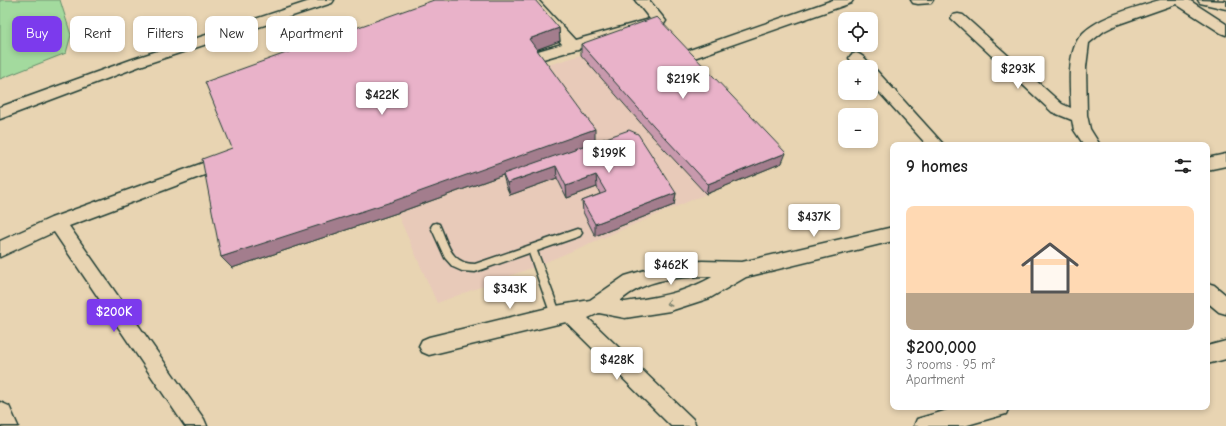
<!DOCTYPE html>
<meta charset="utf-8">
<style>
:root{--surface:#fff;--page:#f2f2f2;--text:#222;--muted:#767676;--line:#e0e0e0;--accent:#7c3aed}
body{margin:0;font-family:"Comic Neue",sans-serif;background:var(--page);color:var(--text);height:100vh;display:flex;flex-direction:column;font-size:15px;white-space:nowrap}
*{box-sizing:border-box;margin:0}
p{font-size:13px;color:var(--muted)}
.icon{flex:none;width:22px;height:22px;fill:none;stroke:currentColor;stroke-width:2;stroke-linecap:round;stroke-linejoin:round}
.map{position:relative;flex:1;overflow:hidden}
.drawer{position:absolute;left:890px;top:142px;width:320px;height:268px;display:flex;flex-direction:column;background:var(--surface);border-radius:8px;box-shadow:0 2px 6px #0003}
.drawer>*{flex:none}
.guide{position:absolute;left:12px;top:16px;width:380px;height:36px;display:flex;gap:8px}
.tools{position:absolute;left:838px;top:12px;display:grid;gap:8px}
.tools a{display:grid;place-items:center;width:40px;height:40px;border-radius:8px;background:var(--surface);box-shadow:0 2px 6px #0003;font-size:20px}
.price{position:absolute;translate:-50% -34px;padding:0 9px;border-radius:4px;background:#fff;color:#222;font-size:13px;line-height:26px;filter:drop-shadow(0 1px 2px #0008)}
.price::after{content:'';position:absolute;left:50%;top:24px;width:12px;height:9px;margin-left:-6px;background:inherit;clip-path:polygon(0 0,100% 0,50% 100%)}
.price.current{background:var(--accent);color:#fff}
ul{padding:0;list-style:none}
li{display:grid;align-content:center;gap:8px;height:212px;padding:0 16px}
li+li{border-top:1px solid var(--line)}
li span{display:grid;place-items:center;height:124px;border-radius:8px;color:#555}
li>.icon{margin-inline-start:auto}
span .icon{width:72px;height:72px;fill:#fffc;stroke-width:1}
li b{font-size:17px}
h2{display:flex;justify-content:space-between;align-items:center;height:48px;padding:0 16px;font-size:17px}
.chip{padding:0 14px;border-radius:8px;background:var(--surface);box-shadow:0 2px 6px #0003;font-size:14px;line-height:36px}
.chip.current{background:var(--accent);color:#fff}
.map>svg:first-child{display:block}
</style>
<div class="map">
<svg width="1226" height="426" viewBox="0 0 1226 426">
<rect width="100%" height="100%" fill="#e8d4b2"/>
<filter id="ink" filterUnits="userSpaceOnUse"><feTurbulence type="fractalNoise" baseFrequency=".025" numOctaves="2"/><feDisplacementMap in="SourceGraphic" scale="8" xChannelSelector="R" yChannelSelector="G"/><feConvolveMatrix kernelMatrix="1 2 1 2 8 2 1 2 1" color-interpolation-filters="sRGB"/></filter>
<g filter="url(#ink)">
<!-- built -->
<path fill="#e8cab9" d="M581,55L652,136L706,194L539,265L437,303L397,213L595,142L542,67Z"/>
<!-- green -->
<path fill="#a3da9e" stroke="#618c69" d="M0,0H60L71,35L66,53L0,79Z"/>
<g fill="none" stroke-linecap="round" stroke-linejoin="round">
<!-- lane casing -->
<g stroke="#1f3d34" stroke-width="3">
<path id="lane" d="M436,223L439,224C448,243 450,264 475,264L577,229L580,230L582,233L580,236L537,251L561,315L560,318L556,320L552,318L529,253L475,272L462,271L453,267L445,258L431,227L433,224Z"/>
</g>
<!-- street casing -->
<g stroke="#1f3d34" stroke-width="3">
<path id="street" d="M313,0H334L332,3L143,65L0,119V107L133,59Z
M524,0H538L575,40L650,19L635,0H649L666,21L664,24L519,66L514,64L512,61L514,58L562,44Z
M833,0H853L851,3L694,58L689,60L684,58L682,55L684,52Z
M911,0H933L931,3L918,4L913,3Z
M1160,0H1189L1226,24V35L1221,33L1176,4L1116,25L1104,31L1089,43L1086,67L1087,115L1090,129L1100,145H1084L1074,130L1072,120L1052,112L951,18L953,15L958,14L963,15L1062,104L1071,108C1070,88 1067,60 1077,41C1089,18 1137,7 1160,0Z
M1198,0L1226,1V9L1200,3Z
M856,53C863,55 868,61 871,67H856L849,58L851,55Z
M871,69L876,70L944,145H927L871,83Z
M1226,154V166L1207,170V158Z
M225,155L231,157L233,161L231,165L69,226L204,419L207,426H185L54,232L0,257V241L51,218Z
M893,227V241L746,277L710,298L670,311L625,318L599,313L588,318L693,419L696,426H671L566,322L429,355L422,352L419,346L422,340L429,337L556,306L590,300L625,276L662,265L702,261L742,262ZM714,276C685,293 658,297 625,302L620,301C646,278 681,276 714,276Z
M1207,283L1214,285L1226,295V314L1219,312L1207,302Z
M1226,341V359L1207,364V346Z
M958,407H1009L1006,414L964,426H914L917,419Z"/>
</g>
<!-- highway casing -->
<g stroke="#1f3d34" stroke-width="3">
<path id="highway" d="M0,402L9,406L18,426H0Z"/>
</g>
<!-- lane -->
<use href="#lane" fill="#e8d4b2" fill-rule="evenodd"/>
<!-- street -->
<use href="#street" fill="#e8d4b2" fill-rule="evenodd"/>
<!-- highway -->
<use href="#highway" fill="#e8d4b2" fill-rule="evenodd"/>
</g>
<!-- wall -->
<path fill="#c899ad" stroke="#1f3d34" d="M559,28L560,41L536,50L595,142L569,151L676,193L674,205L595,236L583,212L582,201L600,194L597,187L567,198L557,178L510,195L506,186L503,175L397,213L232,268L221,257L232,148Z
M581,44L782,163L706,194L652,136L581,55Z"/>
<!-- shaded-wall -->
<path fill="#a37d8d" stroke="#1f3d34" d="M559,28L560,41L530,52L529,39Z
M595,129V142L397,213L232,268L221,257Z
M786,153L782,163L706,194L708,184Z
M556,166L557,178L510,195L507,183Z
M596,175L597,187L567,198L566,186Z
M676,193L674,205L595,236V224Z"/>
<!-- building -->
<path fill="#e9b2c9" stroke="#1f3d34" d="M434,0H535L559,28L529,39L595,129L391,202L221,257L202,159L232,148L205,82Z
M657,17L786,153L708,184L653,125L581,44Z
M629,130L638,134L676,193L595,224L582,201L606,192L596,175L566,186L556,166L507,183L503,174Z"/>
<!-- one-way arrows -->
<defs><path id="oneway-chevron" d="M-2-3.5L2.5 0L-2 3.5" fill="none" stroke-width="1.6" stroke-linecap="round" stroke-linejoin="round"/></defs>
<use stroke="#79816d" href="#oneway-chevron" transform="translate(669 303) rotate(167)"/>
</g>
</svg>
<div class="tools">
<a><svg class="icon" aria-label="locate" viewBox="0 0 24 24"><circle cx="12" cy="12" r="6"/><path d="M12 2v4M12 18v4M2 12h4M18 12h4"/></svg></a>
<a>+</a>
<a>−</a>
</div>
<b class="price" style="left:1018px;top:90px">$293K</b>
<b class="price" style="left:683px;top:100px">$219K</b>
<b class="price" style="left:382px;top:116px">$422K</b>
<b class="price" style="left:609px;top:174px">$199K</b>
<b class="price" style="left:814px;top:238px">$437K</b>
<b class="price" style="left:671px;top:286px">$462K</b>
<b class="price" style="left:510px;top:310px">$343K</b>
<b class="price current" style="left:114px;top:333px">$200K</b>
<b class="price" style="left:617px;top:381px">$428K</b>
<div class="guide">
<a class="chip current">Buy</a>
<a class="chip">Rent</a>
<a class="chip">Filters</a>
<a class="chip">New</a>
<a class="chip">Apartment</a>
</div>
<section class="drawer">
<h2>9 homes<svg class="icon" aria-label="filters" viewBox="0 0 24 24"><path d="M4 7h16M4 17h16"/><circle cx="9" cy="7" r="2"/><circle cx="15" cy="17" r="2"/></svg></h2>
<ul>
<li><span style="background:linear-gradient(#ffd9b3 70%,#b9a48a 0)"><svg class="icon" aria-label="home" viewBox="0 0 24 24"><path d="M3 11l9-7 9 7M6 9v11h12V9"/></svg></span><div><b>$200,000</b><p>3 rooms · 95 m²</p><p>Apartment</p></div></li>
</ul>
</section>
</div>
